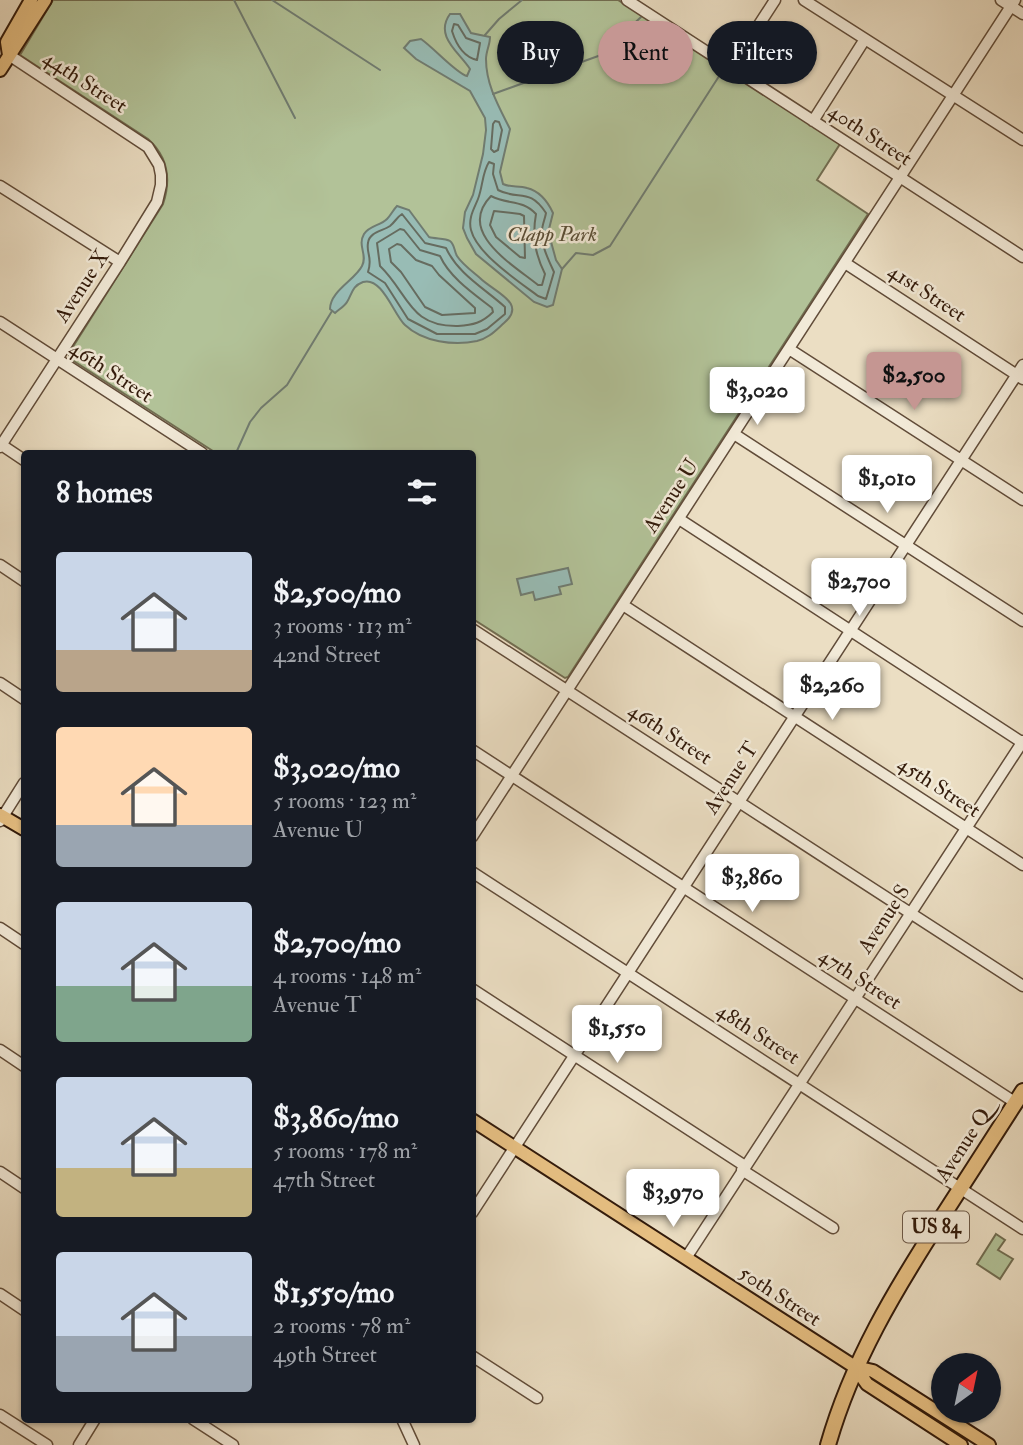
<!DOCTYPE html>
<meta charset="utf-8">
<style>
:root{--surface:#171b24;--page:#20242c;--text:#f1f3f6;--muted:#9ea1a6;--accent:#c59692}
body{margin:0;font-family:"IM FELL Double Pica",serif;background:var(--page);color:var(--text);height:100vh;display:flex;flex-direction:column;font-size:26px;white-space:nowrap}
*{box-sizing:border-box;margin:0}
p{font-size:23px;color:var(--muted)}
.icon{flex:none;width:38px;height:38px;fill:none;stroke:currentColor;stroke-width:2;stroke-linecap:round;stroke-linejoin:round}
.map{position:relative;flex:1;overflow:hidden}
.sheet{position:absolute;left:21px;top:450px;width:455px;height:973px;display:flex;flex-direction:column;background:var(--surface);border-radius:7px;box-shadow:0 2px 5px #0004}
.sheet>*{flex:none}
.top-card{position:absolute;left:497px;top:21px;width:420px;height:63px;display:flex;gap:14px}
.needle{width:46px;rotate:33deg}
.tools{position:absolute;left:931px;top:1353px;display:grid;gap:14px}
.tools a{display:grid;place-items:center;width:70px;height:70px;border-radius:50%;background:var(--surface);box-shadow:0 2px 5px #0004;font-size:35px}
.price{position:absolute;translate:-50% -60px;padding:0 16px;border-radius:7px;background:#fff;color:#222;font-size:23px;line-height:46px;filter:drop-shadow(0 2px 4px #0008)}
.price::after{content:'';position:absolute;left:50%;top:42px;width:21px;height:16px;margin-left:-10px;background:inherit;clip-path:polygon(0 0,100% 0,50% 100%)}
.price.selected{background:var(--accent);color:#111}
ul{padding:0;list-style:none}
li{display:flex;align-items:center;gap:21px;height:175px;padding:0 35px}
li span{display:grid;place-items:center;flex:none;width:196px;height:140px;border-radius:7px;color:#555}
li>.icon{margin-inline-start:auto}
span .icon{width:84px;height:84px;fill:#fffc;stroke-width:1}
li b{font-size:30px}
h2{display:flex;justify-content:space-between;align-items:center;height:84px;padding:0 35px;font-size:30px}
.pill{padding:0 24px;border-radius:32px;background:var(--surface);box-shadow:0 2px 5px #0004;font-size:24px;line-height:63px}
.pill.selected{background:var(--accent);color:#111}
.map>svg:first-child{display:block}
</style>
<div class="map">
<svg width="1023" height="1445" viewBox="0 0 1023 1445">
<rect width="100%" height="100%" fill="#ebdec3"/>
<filter id="stains"><feTurbulence type="fractalNoise" baseFrequency=".00286" numOctaves="4"/><feColorMatrix values="0 0 0 0 .2 0 0 0 0 .09 0 0 0 0 .02 0 0 0 .5 -.17"/></filter>
<radialGradient id="worn" r=".72"><stop offset=".6" stop-color="#630" stop-opacity="0"/><stop offset="1" stop-color="#630" stop-opacity=".3"/></radialGradient>
<!-- green -->
<path fill="#b2c298" stroke="#726e52" stroke-width="2" d="M53,0H618L840,144L817,180L868,214L568,677L565,678L473,619L472,453H216L69,358V353L163,204C171,180 168,157 148,139L20,55Z
M996,1234L1005,1240L998,1250L1013,1259L1000,1279L977,1264Z"/>
<!-- water -->
<path fill="#98bcb5" stroke="#707c71" stroke-width="2" d="M450,14H460L471,33L490,37C490,45 486,51 486,59C486,85 499,107 510,129L500,172L503,184C511,188 519,185 527,188C539,191 548,202 553,213L549,229L550,238L556,260L562,269L553,305L547,307L534,302L476,254L467,238L463,228L465,212L473,195L483,154L486,130L485,118L470,91L416,59L404,48L410,41L421,39C434,48 457,74 467,76L470,69C459,52 434,36 450,14Z
M397,206L409,210L429,237C435,239 445,238 450,241C455,245 454,251 457,256C462,264 473,272 480,278C494,292 528,303 504,323C495,331 489,338 477,341C454,346 423,342 405,325C394,315 382,276 363,282C352,286 352,294 347,302C345,306 338,310 335,313L330,309C330,291 355,280 362,266C368,255 357,246 364,234C370,225 380,226 387,219C391,215 393,210 397,206Z
M568,568L572,584L559,587L561,594L535,600L533,592L521,595L517,579Z"/>
<g fill="none" stroke-linecap="round" stroke-linejoin="round">
<!-- shore -->
<path stroke="#666c60" stroke-width="2" d="M454,24L458,25L466,38L480,43L477,60C464,57 456,44 452,31Z
M495,121L499,122L502,130L498,150L494,152L491,149L493,124Z
M489,162L494,164L493,174L498,190C519,201 529,187 546,213C545,219 542,225 542,231C541,245 548,259 554,272L546,299L538,296C518,281 477,254 471,230C468,218 474,209 478,199C483,186 482,173 489,162Z
M491,196C508,205 522,199 536,214C532,236 535,254 545,274L542,285H538C512,264 456,232 491,196Z
M494,211L520,214L524,216L525,258L520,257L496,237L490,225Z
M402,214L425,243L446,248C458,274 484,288 505,307V314L487,329L475,334H437L408,319L385,283L368,272C373,257 366,254 368,243C369,232 383,231 390,226C395,222 397,217 402,214Z
M400,229L404,230L420,250L440,256C450,278 474,294 492,308L493,312C482,323 473,325 458,326C409,327 409,294 380,266L377,243Z
M397,244L401,245L416,260L432,266L439,275L475,308V313L442,315L425,307L401,272L391,262L389,249Z"/>
<!-- stream -->
<path stroke="#707c71" stroke-width="2" d="M234,0L295,118
M272,0L380,70
M485,35L499,19L522,0
M493,94L601,55L641,17
M562,269L576,253L593,255L610,246L723,70
M236,453L250,422L261,408L287,385L332,311"/>
<!-- minor casing -->
<g stroke="#614c39" stroke-width="13">
<path id="minor" d="M627,0L1023,257
M804,0L1023,140
M1001,0L1023,14
M731,68L775,0
M813,121L865,39
M0,186L120,262
M845,263L1023,379
M0,322L202,453
M789,349L1023,500
M734,434L1023,621
M0,444L24,460
M0,447L120,262L157,202L161,185V175L159,165L148,147L9,55
M679,519L1023,743
M0,565L24,581
M623,605L1023,865
M472,629L1023,986
M0,683L24,699
M472,750L1016,1103
M0,821L24,783
M472,837L1015,0
M472,872L1023,1229
M0,928L24,944
M472,989L745,1166
M0,1050L24,1066
M742,1170L833,1228
M0,1172L24,1188
M472,1213L1023,365
M686,1258L1023,741
M0,1294L24,1310
M472,1356L537,1398
M0,1415L47,1445
M193,1419L233,1445
M402,1419L414,1445
M79,1445L95,1419"/>
</g>
<!-- major casing -->
<g stroke="#331b0b" stroke-width="16">
<path id="major" d="M9,55L7,42L31,0
M0,70L45,0
M0,815L24,829
M472,1120L855,1367L867,1384L961,1445
M855,1367L873,1371L989,1445"/>
</g>
<!-- highway casing -->
<g stroke="#331b0b" stroke-width="18">
<path id="highway" d="M828,1445C852,1361 895,1290 942,1217C969,1175 996,1133 1023,1091"/>
</g>
<!-- minor -->
<use href="#minor" stroke="#f2ead8" stroke-width="10"/>
<!-- major -->
<use href="#major" stroke="#e6bf82" stroke-width="12"/>
<!-- highway -->
<use href="#highway" stroke="#e6bf82" stroke-width="14"/>
</g>
<g text-anchor="middle" dominant-baseline="central" stroke-width="5" stroke-linejoin="round" paint-order="stroke">
<!-- shield labels -->
<rect fill="#f2ead8" stroke="#6c5948" stroke-width="2" x="903" y="1211.5" width="66" height="31" rx="5"/>
<g font-size="19" font-weight="bold" fill="#331b0b">
<text x="936" y="1227">US 84</text>
</g>
<!-- street labels -->
<g font-size="21" fill="#331b0b" stroke="#f2ead8">
<text transform="translate(85 82) rotate(33)">44th Street</text>
<text transform="translate(870 135) rotate(33)">40th Street</text>
<text transform="translate(82 286) rotate(-57)">Avenue X</text>
<text transform="translate(927 293) rotate(33)">41st Street</text>
<text transform="translate(111 372) rotate(33)">46th Street</text>
<text transform="translate(671 496) rotate(-57)">Avenue U</text>
<text transform="translate(670 734) rotate(33)">46th Street</text>
<text transform="translate(731 778) rotate(-57)">Avenue T</text>
<text transform="translate(939 787) rotate(33)">45th Street</text>
<text transform="translate(884 919) rotate(-57)">Avenue S</text>
<text transform="translate(860 979) rotate(33)">47th Street</text>
<text transform="translate(758 1034) rotate(33)">48th Street</text>
<text transform="translate(963 1145) rotate(-57)">Avenue Q</text>
<text transform="translate(780 1296) rotate(33)">50th Street</text>
</g>
<!-- park labels -->
<g font-size="21" font-style="italic" fill="#594d35" stroke="#f2ead8">
<text x="552" y="234">Clapp Park</text>
</g>
</g>
<rect width="100%" height="100%" filter="url(#stains)"/>
<rect width="100%" height="100%" fill="url(#worn)"/>
</svg>
<div class="tools">
<a><svg class="needle" viewBox="-14 -14 28 28"><path d="M0-13l5 13h-10z" fill="#e53935"/><path d="M0 13l5-13h-10z" fill="#9ea1a6"/></svg></a>
</div>
<b class="price selected" style="left:914px;top:412px">$2,500</b>
<b class="price" style="left:757px;top:427px">$3,020</b>
<b class="price" style="left:887px;top:515px">$1,010</b>
<b class="price" style="left:859px;top:618px">$2,700</b>
<b class="price" style="left:832px;top:722px">$2,260</b>
<b class="price" style="left:752px;top:914px">$3,860</b>
<b class="price" style="left:617px;top:1065px">$1,550</b>
<b class="price" style="left:673px;top:1229px">$3,970</b>
<div class="top-card">
<a class="pill">Buy</a>
<a class="pill selected">Rent</a>
<a class="pill">Filters</a>
</div>
<section class="sheet">
<h2>8 homes<svg class="icon" aria-label="filters" viewBox="0 0 24 24"><path d="M4 7h16M4 17h16"/><circle cx="9" cy="7" r="2"/><circle cx="15" cy="17" r="2"/></svg></h2>
<ul>
<li><span style="background:linear-gradient(#c9d6e8 70%,#b9a48a 0)"><svg class="icon" aria-label="home" viewBox="0 0 24 24"><path d="M3 11l9-7 9 7M6 9v11h12V9"/></svg></span><div><b>$2,500/mo</b><p>3 rooms · 113 m²</p><p>42nd Street</p></div></li>
<li><span style="background:linear-gradient(#ffd9b3 70%,#9aa5b1 0)"><svg class="icon" aria-label="home" viewBox="0 0 24 24"><path d="M3 11l9-7 9 7M6 9v11h12V9"/></svg></span><div><b>$3,020/mo</b><p>5 rooms · 123 m²</p><p>Avenue U</p></div></li>
<li><span style="background:linear-gradient(#c9d6e8 60%,#7fa58c 0)"><svg class="icon" aria-label="home" viewBox="0 0 24 24"><path d="M3 11l9-7 9 7M6 9v11h12V9"/></svg></span><div><b>$2,700/mo</b><p>4 rooms · 148 m²</p><p>Avenue T</p></div></li>
<li><span style="background:linear-gradient(#c9d6e8 65%,#c2b280 0)"><svg class="icon" aria-label="home" viewBox="0 0 24 24"><path d="M3 11l9-7 9 7M6 9v11h12V9"/></svg></span><div><b>$3,860/mo</b><p>5 rooms · 178 m²</p><p>47th Street</p></div></li>
<li><span style="background:linear-gradient(#c9d6e8 60%,#9aa5b1 0)"><svg class="icon" aria-label="home" viewBox="0 0 24 24"><path d="M3 11l9-7 9 7M6 9v11h12V9"/></svg></span><div><b>$1,550/mo</b><p>2 rooms · 78 m²</p><p>49th Street</p></div></li>
</ul>
</section>
</div>
